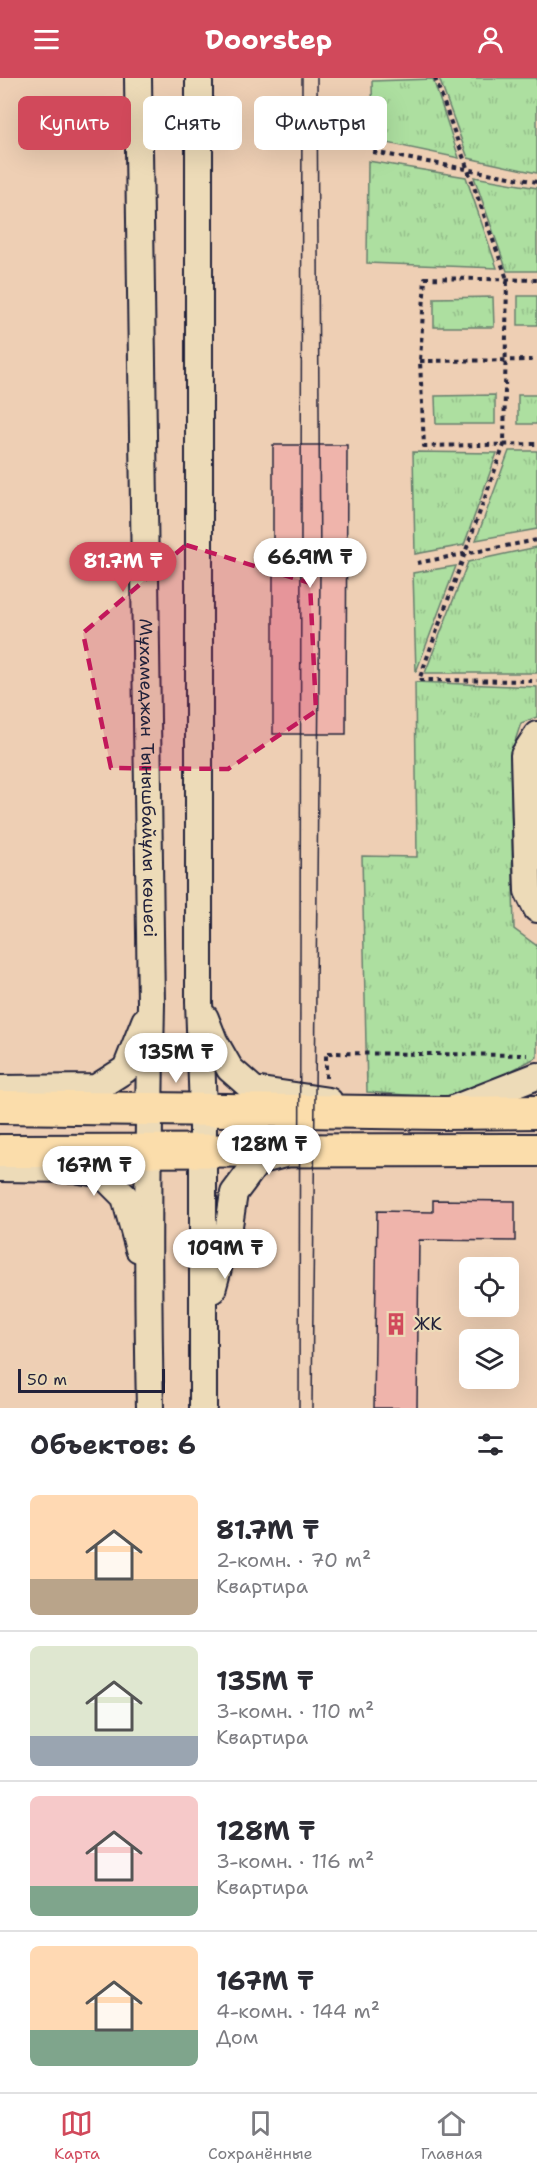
<!DOCTYPE html>
<html lang="ru">
<meta charset="utf-8">
<style>
:root{--surface:#fff;--page:#f7f7f7;--text:#2b2b33;--muted:#7c7c81;--line:#e1e1e2;--accent:#d1495b}
body{margin:0;font-family:"Shantell Sans",sans-serif;background:var(--page);color:var(--text);height:100vh;display:flex;flex-direction:column;font-size:22px;white-space:nowrap}
*{box-sizing:border-box;margin:0}
p{font-size:20px;color:var(--muted)}
.icon{flex:none;width:33px;height:33px;fill:none;stroke:currentColor;stroke-width:2;stroke-linecap:round;stroke-linejoin:round}
.map{position:relative;height:1330px;overflow:hidden}
.side{display:flex;flex-direction:column;background:var(--surface);flex:1}
.side>*{flex:none}
.top-card{position:absolute;left:18px;top:18px;width:501px;height:54px;display:flex;gap:12px}
.controls{position:absolute;left:459px;top:1179px;display:grid;gap:12px}
.controls a{display:grid;place-items:center;width:60px;height:60px;border-radius:9px;background:var(--surface);box-shadow:0 6px 24px #0002;font-size:30px}
.scale{position:absolute;left:18px;bottom:15px;width:147px;box-sizing:border-box;padding-left:6px;border:3px solid #22223b;border-top:0;font-size:16px;line-height:21px;white-space:nowrap;color:#22223b;-webkit-text-stroke:4px #eddbb8;paint-order:stroke}
.price{position:absolute;translate:-50% -51px;padding:0 14px;border-radius:21px;background:#fff;color:#222;font-size:20px;line-height:39px;filter:drop-shadow(0 2px 3px #0008)}
.price::after{content:'';position:absolute;left:50%;top:36px;width:18px;height:14px;margin-left:-9px;background:inherit;clip-path:polygon(0 0,100% 0,50% 100%)}
.price.selected{background:var(--accent);color:#fff}
ul{padding:0;list-style:none}
li{display:flex;align-items:center;gap:18px;height:150px;padding:0 30px}
li+li{border-top:2px solid var(--line)}
li span{display:grid;place-items:center;flex:none;width:168px;height:120px;border-radius:9px;color:#555}
li>.icon{margin-inline-start:auto}
span .icon{width:72px;height:72px;fill:#fffc;stroke-width:1}
li b{font-size:26px}
h2{display:flex;justify-content:space-between;align-items:center;height:72px;padding:0 30px;font-size:26px}
.chip{padding:0 21px;border-radius:9px;background:var(--surface);box-shadow:0 6px 24px #0002;font-size:21px;line-height:54px}
.chip.selected{background:var(--accent);color:#fff}
header{display:flex;justify-content:space-between;align-items:center;height:78px;padding:0 30px;background:var(--accent);color:#fff;font-size:27px;font-weight:700}
.dock{display:flex;justify-content:space-around;align-items:center;height:84px;border-top:2px solid var(--line);background:var(--surface);font-size:16px;color:var(--muted)}
.dock a{display:grid;justify-items:center;gap:3px}
.dock .selected{color:var(--accent)}
.map>svg:first-child{display:block}
</style>
<header><svg class="icon" aria-label="menu" viewBox="0 0 24 24"><path d="M4 6h16M4 12h16M4 18h16"/></svg>Doorstep<svg class="icon" aria-label="person" viewBox="0 0 24 24"><circle cx="12" cy="8" r="4"/><path d="M4 21q1-7 8-7t8 7"/></svg></header>
<div class="map">
<svg width="537" height="1330" viewBox="0 0 537 1330">
<defs>
<pattern id="grass-tufts" width="24" height="20" patternUnits="userSpaceOnUse" patternTransform="scale(1.5)"><rect width="24" height="20" fill="#addfa0"/><path d="M3 7l-1-3M5 7V3M7 7l1-3M15 17l-1-3M17 17v-4M19 17l1-3" fill="none" stroke="#95bf8b"/></pattern>
</defs>
<rect width="100%" height="100%" fill="#eecfb4"/>
<filter id="ink" filterUnits="userSpaceOnUse"><feTurbulence type="fractalNoise" baseFrequency=".0167" numOctaves="2"/><feDisplacementMap in="SourceGraphic" scale="12" xChannelSelector="R" yChannelSelector="G"/><feConvolveMatrix kernelMatrix="1 2 1 2 8 2 1 2 1" color-interpolation-filters="sRGB"/></filter>
<g filter="url(#ink)">
<!-- grass -->
<path fill="url(#grass-tufts)" stroke="#68806e" stroke-width="1.5" d="M439,0H537V95L468,80Z
M433,1L459,80L373,62L372,3Z
M368,83L466,99L497,190L367,185Z
M474,99L537,110V193H507Z
M518,218H537V247H518Z
M493,219L494,249H434V220Z
M495,317V346H436L435,318Z
M518,317H537V346H518Z
M509,373H537V451L476,462Z
M413,374L497,375L464,467L415,476Z
M537,469V595H425L468,484Z
M456,488L416,594L413,495Z
M415,604L537,609V639L521,645L510,678L514,851L537,868V979L458,1021L367,1014L362,778L417,779Z"/>
<!-- building -->
<path fill="#efb4ab" stroke="#22223b" stroke-width="1.5" d="M273,367H347L346,656H273Z
M433,1122L515,1123V1163L419,1162L417,1330H374L377,1133L433,1134Z"/>
<g fill="none" stroke-linecap="round" stroke-linejoin="round">
<!-- minor casing -->
<g stroke="#22223b" stroke-width="30">
<g id="minor">
<path id="s1" d="M138,0L151,926C148,1061 147,1195 150,1330"/>
<path d="M199,0V924L203,1031V1330"/>
<path d="M537,657L524,677L528,813L537,831"/>
<path d="M205,940L214,963L230,991L254,1012L329,1023"/>
<path d="M0,1011L96,1010L126,991L145,943"/>
<path d="M453,1031L537,998"/>
<path d="M0,1090L75,1091L102,1096L125,1119L139,1171"/>
<path d="M212,1212L228,1154L234,1115L258,1083L285,1076"/>
</g>
</g>
<!-- major casing -->
<g stroke="#22223b" stroke-width="36">
<path id="major" d="M0,1029L443,1035L537,1034
M0,1073L537,1072"/>
</g>
<!-- path -->
<path stroke="#22223b" stroke-width="4" stroke-dasharray="4.5 4.5" stroke-linecap="butt" d="M435,0L507,201L504,367L419,602L537,603
M373,74L537,104
M537,202L425,200L420,283L424,368L537,366
M420,283L537,282
M417,485L537,462
M326,1000V975L527,977"/>
<!-- minor -->
<use href="#minor" stroke="#eddbb8" stroke-width="26"/>
<!-- major -->
<use href="#major" stroke="#fbddab" stroke-width="32"/>
<!-- tram -->
<path stroke="#22223b" stroke-width="1.5" d="M299,1330L302,0
M312,1330L320,495L317,0"/>
</g>
</g>
<!-- marked area -->
<path fill="#c2185b" fill-opacity="0.2" stroke="#c2185b" stroke-width="4.5" stroke-dasharray="12 8" stroke-linejoin="round" d="M186,467L310,505L316,633L228,691L111,690L83,555Z"/>
<!-- icons -->
<defs>
<g id="building-bare" transform="scale(1.8)"><path d="M-4-6H4V6H1V3H-1V6H-4ZM-2.5-4.3h1.7v1.8h-1.7ZM.8-4.3h1.7v1.8H.8ZM-2.5-1h1.7V.8h-1.7ZM.8-1h1.7V.8H.8Z" fill="#d1495b" stroke="#eddbb8" stroke-width="2.5" paint-order="stroke"/></g>
</defs>
<g fill-rule="evenodd">
<use href="#building-bare" x="396" y="1246"/>
</g>
<g text-anchor="middle" dominant-baseline="central" stroke-width="4.5" stroke-linejoin="round" paint-order="stroke">
<!-- street labels -->
<g font-size="18" fill="#22223b" stroke="#eddbb8">
<text stroke="none"><textPath href="#s1" startOffset="700">Мұхамеджан Тынышбайұлы көшесі</textPath></text>
</g>
<!-- poi labels -->
<g font-size="18" fill="#22223b" stroke="#eddbb8" text-anchor="start">
<text x="414" y="1246">ЖК</text>
</g>
</g>
</svg>
<div class="controls">
<a><svg class="icon" aria-label="locate" viewBox="0 0 24 24"><circle cx="12" cy="12" r="6"/><path d="M12 2v4M12 18v4M2 12h4M18 12h4"/></svg></a>
<a><svg class="icon" aria-label="layers" viewBox="0 0 24 24"><path d="M12 4l9 5-9 5-9-5zM3 14l9 5 9-5"/></svg></a>
</div>
<div class="scale">50 m</div>
<b class="price" style="left:310px;top:511px">66.9M ₸</b>
<b class="price selected" style="left:123px;top:515px">81.7M ₸</b>
<b class="price" style="left:176px;top:1006px">135M ₸</b>
<b class="price" style="left:269px;top:1098px">128M ₸</b>
<b class="price" style="left:94px;top:1119px">167M ₸</b>
<b class="price" style="left:225px;top:1202px">109M ₸</b>
<div class="top-card">
<a class="chip selected">Купить</a>
<a class="chip">Снять</a>
<a class="chip">Фильтры</a>
</div>
</div>
<section class="side">
<h2>Объектов: 6<svg class="icon" aria-label="filters" viewBox="0 0 24 24"><path d="M4 7h16M4 17h16"/><circle cx="9" cy="7" r="2"/><circle cx="15" cy="17" r="2"/></svg></h2>
<ul>
<li><span style="background:linear-gradient(#ffd9b3 70%,#b9a48a 0)"><svg class="icon" aria-label="home" viewBox="0 0 24 24"><path d="M3 11l9-7 9 7M6 9v11h12V9"/></svg></span><div><b>81.7M ₸</b><p>2-комн. · 70 m²</p><p>Квартира</p></div></li>
<li><span style="background:linear-gradient(#dfe7d0 75%,#9aa5b1 0)"><svg class="icon" aria-label="home" viewBox="0 0 24 24"><path d="M3 11l9-7 9 7M6 9v11h12V9"/></svg></span><div><b>135M ₸</b><p>3-комн. · 110 m²</p><p>Квартира</p></div></li>
<li><span style="background:linear-gradient(#f6c9c9 75%,#7fa58c 0)"><svg class="icon" aria-label="home" viewBox="0 0 24 24"><path d="M3 11l9-7 9 7M6 9v11h12V9"/></svg></span><div><b>128M ₸</b><p>3-комн. · 116 m²</p><p>Квартира</p></div></li>
<li><span style="background:linear-gradient(#ffd9b3 70%,#7fa58c 0)"><svg class="icon" aria-label="home" viewBox="0 0 24 24"><path d="M3 11l9-7 9 7M6 9v11h12V9"/></svg></span><div><b>167M ₸</b><p>4-комн. · 144 m²</p><p>Дом</p></div></li>
</ul>
</section>
<nav class="dock">
<a class="selected"><svg class="icon" aria-label="map" viewBox="0 0 24 24"><path d="M3 6l6-2 6 2 6-2v14l-6 2-6-2-6 2zM9 4v14M15 6v14"/></svg>Карта</a>
<a><svg class="icon" aria-label="saved" viewBox="0 0 24 24"><path d="M7 4h10v16l-5-4-5 4z"/></svg>Сохранённые</a>
<a><svg class="icon" aria-label="home" viewBox="0 0 24 24"><path d="M3 11l9-7 9 7M6 9v11h12V9"/></svg>Главная</a>
</nav>
